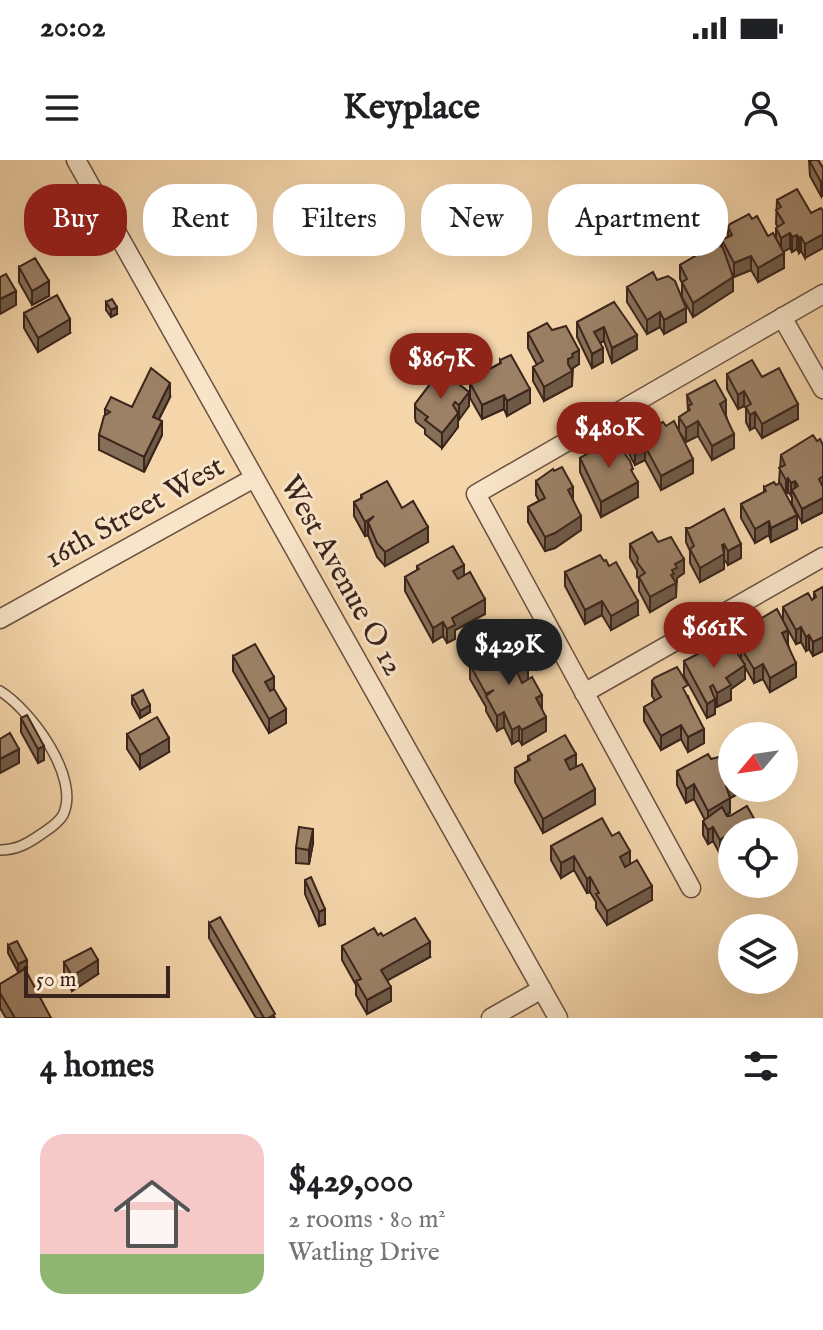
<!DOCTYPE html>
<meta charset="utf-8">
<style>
:root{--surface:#fff;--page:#f6f6f6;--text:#202124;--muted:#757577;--accent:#8f2418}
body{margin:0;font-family:"IM FELL English",serif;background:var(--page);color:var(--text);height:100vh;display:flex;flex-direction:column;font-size:30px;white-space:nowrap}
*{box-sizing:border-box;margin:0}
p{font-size:26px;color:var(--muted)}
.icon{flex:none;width:44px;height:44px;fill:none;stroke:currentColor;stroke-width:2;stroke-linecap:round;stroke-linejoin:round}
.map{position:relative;height:858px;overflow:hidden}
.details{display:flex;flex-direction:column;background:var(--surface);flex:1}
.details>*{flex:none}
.top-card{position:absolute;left:24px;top:24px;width:776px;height:72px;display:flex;gap:16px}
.needle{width:52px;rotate:241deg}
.controls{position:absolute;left:718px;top:562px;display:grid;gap:16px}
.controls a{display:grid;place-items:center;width:80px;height:80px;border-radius:50%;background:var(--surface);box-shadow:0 8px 32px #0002;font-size:40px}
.scale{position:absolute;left:24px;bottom:20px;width:146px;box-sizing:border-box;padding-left:8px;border:4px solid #3b241c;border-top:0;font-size:22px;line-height:28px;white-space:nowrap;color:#3b241c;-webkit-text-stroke:6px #f8e4c8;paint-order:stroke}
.price{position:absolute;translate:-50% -68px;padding:0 18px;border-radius:28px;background:var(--accent);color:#fff;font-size:26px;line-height:52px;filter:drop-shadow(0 2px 4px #0008)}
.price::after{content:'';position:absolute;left:50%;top:48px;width:24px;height:18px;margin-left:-12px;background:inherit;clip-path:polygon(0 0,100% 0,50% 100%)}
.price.on{background:#222;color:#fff}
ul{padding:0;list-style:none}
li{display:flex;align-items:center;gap:24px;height:200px;padding:0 40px}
li span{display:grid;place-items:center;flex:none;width:224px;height:160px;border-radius:24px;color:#555}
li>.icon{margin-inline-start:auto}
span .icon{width:96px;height:96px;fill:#fffc;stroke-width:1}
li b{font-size:34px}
h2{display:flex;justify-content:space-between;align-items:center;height:96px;padding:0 40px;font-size:34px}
.chip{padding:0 28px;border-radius:32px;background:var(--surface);box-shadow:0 8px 32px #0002;font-size:28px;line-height:72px}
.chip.on{background:var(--accent);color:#fff}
.status{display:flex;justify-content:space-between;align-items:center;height:56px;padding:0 40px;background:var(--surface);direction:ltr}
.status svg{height:22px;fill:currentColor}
header{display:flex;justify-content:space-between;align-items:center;height:104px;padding:0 40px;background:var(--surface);font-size:36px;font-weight:700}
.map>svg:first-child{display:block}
</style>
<div class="status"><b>20:02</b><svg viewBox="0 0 49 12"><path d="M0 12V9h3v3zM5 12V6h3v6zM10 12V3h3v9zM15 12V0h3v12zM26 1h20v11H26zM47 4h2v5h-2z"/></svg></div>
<header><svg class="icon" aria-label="menu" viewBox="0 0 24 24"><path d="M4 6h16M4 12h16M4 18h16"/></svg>Keyplace<svg class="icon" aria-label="person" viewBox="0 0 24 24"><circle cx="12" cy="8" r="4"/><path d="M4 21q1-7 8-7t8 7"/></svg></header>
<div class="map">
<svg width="823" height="858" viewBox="0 0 823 858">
<rect width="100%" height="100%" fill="#f5d6ab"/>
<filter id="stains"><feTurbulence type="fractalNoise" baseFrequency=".0025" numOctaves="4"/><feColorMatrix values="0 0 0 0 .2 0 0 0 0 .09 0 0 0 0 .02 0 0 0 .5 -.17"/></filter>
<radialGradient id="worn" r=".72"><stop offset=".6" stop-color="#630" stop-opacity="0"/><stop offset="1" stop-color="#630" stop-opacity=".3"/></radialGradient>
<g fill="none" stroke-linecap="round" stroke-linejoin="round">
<!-- lane casing -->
<g stroke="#6a5040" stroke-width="12">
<path id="lane" d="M0,531C31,550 81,618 63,655C58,664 47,670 40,675C27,684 16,690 0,690"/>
</g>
<!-- street casing -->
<g stroke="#6a5040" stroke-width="21">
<path id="street" d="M76,0L558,858
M782,157L823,229
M0,459L254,318
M584,533L823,397
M691,728L476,334L823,134
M491,858L542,829"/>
</g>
<!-- lane -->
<use href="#lane" stroke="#f8e4c8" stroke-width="9"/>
<!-- street -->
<use href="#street" stroke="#f8e4c8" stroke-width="18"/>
</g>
<!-- wall -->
<path fill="#866f58" stroke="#3b241c" stroke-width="2" d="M809,0H818L823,8L821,36L810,16Z
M777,40L811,53L805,98L801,91L799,93L797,89L792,92L790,88L783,91L784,108L758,122L751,110L734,117L732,113L733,131L693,157L682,137V123L680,119V105L722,87V80L728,77V67L752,59L768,76L776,78V68L778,67L776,64Z
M19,107L49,136L32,145L19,122Z
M657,120L686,162L664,174L660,167L647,174L627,142V127Z
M106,142L117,154L111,157L106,150Z
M614,142L637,189L612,203L604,181L600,183L603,202L592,208L577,177V162Z
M24,153L70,173L38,192L24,168Z
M552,170L579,204L573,208L572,226L544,241L533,221V207L537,205L528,188V173Z
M500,200L530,243L507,256L504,249L482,259L470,238V223L477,219V216L500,203Z
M441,210L469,246L458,259V267L442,288L425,274V269L416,262L415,258V244Z
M727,214L762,217L798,259L762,278L755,267L750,270L746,262V248L744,246L738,249L727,229Z
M687,235L726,255L734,288L712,300L698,276L686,282L681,274L693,313L661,330L645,300L635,305L624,285V271L659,264L679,270V257L688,251Z
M170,237L159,259L162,275L144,312L99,290V275L105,255V249L132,247Z
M823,285V352L802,363L792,344V337L788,332L786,334L779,322L781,295Z
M602,287L638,337L601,357L580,312V298L602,292Z
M536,321L573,340L581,370L555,388L545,391L528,362V347L539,341L536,335Z
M764,327L797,369L771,382L769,375L755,383L741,358V344L764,332Z
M361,335L402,348L428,382L385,406L377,397L368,375L365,376L354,356V342L361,339Z
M724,349L741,398L728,405L724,399V409L700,422L690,403V391L686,382V368H690Z
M658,382L684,413L677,418L676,437L650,452L639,431V419L637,417V410L630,398V384Z
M417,406L464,416L485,454L455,470V479L447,483L443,476L433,482L405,431V417L417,410Z
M565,412L638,455L611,470L602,455L585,464L565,426Z
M823,427V491L813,496L809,489L806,491L801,482L796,484L783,461V447L812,440L814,438V432Z
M750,465L788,484L796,517L770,532L763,519L754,523L745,507V519L731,529V540L717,547L715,544V554L707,558L684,516V501L726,488L741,500V488L750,483Z
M233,496L274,529L286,563L269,573L233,511Z
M470,505L528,520L542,549L546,571L522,585L519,580L512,584L504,567L497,571L486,551V547L470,519Z
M652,521L688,536L704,583L688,592L681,579L661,590L644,561V547L655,541L652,536Z
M132,536L150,552L140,558L132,544Z
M21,558L44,600L38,603L21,572Z
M127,574L169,592L140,609L127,589Z
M528,596L576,607L595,644L543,673L515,622V608L528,601Z
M711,599L738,628V634L730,638V653L727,655V656L761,672H732V697L731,695L728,697L724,692L720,694L713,681L708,684L703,675V661L705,660L694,639L686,643L677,625V611Z
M612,676L652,740L607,765L596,748V742L590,732L587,733L574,710L561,718L551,700V686Z
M313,683L309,704L296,703V688Z
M305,720L325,764L319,766L305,734Z
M209,763L275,858H256L209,778Z
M378,775L430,797L387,820L391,841L367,854L356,835V825L342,800V786Z
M8,785L27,807L18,812L8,793Z
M64,802L98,814L72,831L64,816Z
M0,824L51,858H6L0,848Z"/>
<!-- shaded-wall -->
<path fill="#6d5a47" stroke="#3b241c" stroke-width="2" d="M823,21V36H821V22Z
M790,73V88L781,93V78Z
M823,74V88L805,98V84Z
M797,75V89L792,92V77Z
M801,77V91L799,93V78Z
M784,93V108L758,122V108Z
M751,96V110L734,117V103Z
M733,117V131L693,157V143Z
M49,121V136L32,145V131Z
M16,131V145L0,154V139Z
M117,147V154L111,157V150Z
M686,148V162L664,174V160Z
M660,152V167L647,174V160Z
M70,159V173L38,192V178Z
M604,167V181L594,186V172Z
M637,175V189L612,203V188Z
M603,188V202L592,208V194Z
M579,190V204L573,208L572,211V226L544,241V227L572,194Z
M170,223V237L153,271V257Z
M530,229V243L507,256V241Z
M744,231V246L738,249V235Z
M469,232V246L459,260V245Z
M504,235V249L482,259V245Z
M726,240V255L720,258V244Z
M798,244V259L762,278V264Z
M755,252V267L750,270V255Z
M458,253V267L442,288V273Z
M162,261V275L144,312V297Z
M698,261V276L686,282V268Z
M734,274V288L712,300V286Z
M645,286V300L635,305V291Z
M693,299V313L661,330V316Z
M788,318V332L786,334V320Z
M795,321V335L792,330L791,337V323Z
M638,322V337L601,357V342Z
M573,327V342L568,330Z
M823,338V352L802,363V349Z
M797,355V369L771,382V368Z
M374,356L368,362V375L365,376V362Z
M581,356V370L555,388L545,391V377Z
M769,361V375L755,383V369Z
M428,367V382L385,406V392Z
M724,384V409L700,422V408Z
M741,384V398L728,405V391Z
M684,399V413L677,418V422L674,424L676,423V437L650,452V437L672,410L675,404Z
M464,405V419L453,425V411Z
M485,439V454L455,470V479L447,483V469L452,458Z
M602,441V455L585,464V450Z
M638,441V455L611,470V456Z
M443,462V476L433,482V468Z
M801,467V482L796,484V470Z
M788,470V484L782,488V473Z
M809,475V489L806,491V477Z
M823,477V491L813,496V482Z
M796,503V517L770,532V518Z
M763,504V519L754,523V509Z
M745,505V519L731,529V540L717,547V533L726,518Z
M528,506V521L517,527V512Z
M274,517V531L265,536V522Z
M542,535V549L536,538Z
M715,539V554L707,558V544Z
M150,545V552L140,558V551Z
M286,549V563L269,573V559Z
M504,552V567L497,571V556Z
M546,557V571L522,585V570Z
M681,565V579L661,590V576Z
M519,566V580L512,584V570Z
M704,569V583L688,592V577Z
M169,578V592L140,609V595Z
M44,586V600L38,603V589Z
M19,589V603L0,613V599Z
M576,594V608L565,615V600Z
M732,623V628H738V634L730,638V653L708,665V651L726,626Z
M694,624V639L686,643V629Z
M595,629V644L543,673V659Z
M713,667V681L708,684V670Z
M313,669V683L309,704V690Z
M724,677V692L720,694V680Z
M731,681V695L728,697V683Z
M630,691V705L620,711V697Z
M574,696V710L561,718V703Z
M590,717V732L587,733V719Z
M652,726V740L607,765V751Z
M325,749V764L319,766V752Z
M430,782V797L381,824V810Z
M27,800V807L18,812V804Z
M98,800V814L72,831V816Z
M391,827V841L367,854V840Z"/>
<!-- building -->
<path fill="#9c8166" stroke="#3b241c" stroke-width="2" d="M813,0H818L823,8V21L821,22L810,2Z
M797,29L811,53L821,48L823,51V74L805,84L801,77L799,78L797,75L792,77L790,73L781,78L776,68L784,63L776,50L781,47L777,40Z
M749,54L752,59L757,56L768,76L773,73L784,93L758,108L751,96L734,103L722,80L732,75L728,67L730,64Z
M717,83L723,88L733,117L693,143L682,122L687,119L680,105Z
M35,98L49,121L32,131L19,107Z
M653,112L657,120L668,116L675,121L686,148L664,160L660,152L647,160L627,127Z
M6,114L16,131L0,139V117Z
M57,135L70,159L38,178L24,153Z
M112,139L117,147L111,150L106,142Z
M614,142L637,175L612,188L604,167L594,172L603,188L592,194L577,162Z
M547,163L552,170L566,166L579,190L572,194L573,197L568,199V204L572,211L544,227L533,207L543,201L528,173Z
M511,195L530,229L507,241L504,235L482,245L470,223L478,219L477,216L501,203L500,200Z
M752,200L762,217L779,208L798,244L762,264L755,252L750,255L746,247L751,244L744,231L738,235L727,214Z
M151,208L170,223L153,257L162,261L144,297L99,275L104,256L110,252L105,249L111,237L132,247Z
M441,210L469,232L459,245L455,242L453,245L458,253L442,273L425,260L428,257L416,248L415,244Z
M715,220L726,240L720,244L734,274L712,286L698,261L686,268L679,257L690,250L688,246L692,244L687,235Z
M651,256L659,264L663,262L666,266L674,261L693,299L661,316L645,286L635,291L624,271Z
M813,275L817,281L820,279L823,285V316L819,319L823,327V338L802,349L792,330L798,326L795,321L791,323L788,318L786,320L779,308L785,305L781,295Z
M615,280L630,301L633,309L631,310L638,322L601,342L580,298L599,287L602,293L605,291L602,287Z
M562,307L573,327L568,330L581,356L555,373L545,377L528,347L545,338L536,321L553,309L554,311Z
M387,321L402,348L413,341L428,367L385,392L377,383L368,362L374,356L365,362L354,342L362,338L361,335Z
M774,322L776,325L780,323L797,355L771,368L769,361L755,369L741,344L766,331L764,327Z
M724,349L741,384L728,391L724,384L722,385L724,394L700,408L690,389L694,386L686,368H690Z
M652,372L658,382L671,377L684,399L675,404L677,408L672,410L674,414L671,415L676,423L650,437L639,417L645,413L637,402L638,398L630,384Z
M453,386L464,405L453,411L458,419L470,412L485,439L452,458L455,465L447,469L443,462L433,468L405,417L419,409L417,406Z
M600,395L604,401L606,400L609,406L616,402L638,441L611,456L602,441L585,450L565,412Z
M823,427V477L813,482L809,475L806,477L801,467L796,470L783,447L808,433L812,440L816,437L814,432Z
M777,449L788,470L782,473L796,503L770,518L763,504L754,509L741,488L752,481L750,478L757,474L750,465Z
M513,481L528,506L517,512L522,523L532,517L542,535L536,538L546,557L522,570L519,566L512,570L504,552L497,556L486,536L494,530L486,534L470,505Z
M255,484L274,517L265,522L270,531L274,529L286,549L269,559L233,496Z
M725,485L726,488L732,485L745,505L726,518L731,525L717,533L713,525L710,527L715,539L707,544L684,501L707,489L710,494Z
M677,507L688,525L683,528L704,569L688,577L681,565L661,576L644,547L661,537L652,521L654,518Z
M143,530L150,545L140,551L132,536Z
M27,555L44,586L38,589L21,558Z
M157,557L169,578L140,595L127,574Z
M10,573L19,589L0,599V579Z
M565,575L576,594L565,600L570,610L582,604L595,629L543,659L515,608L530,600L528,596Z
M708,594L711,599L723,596L732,611V623L726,626L730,638L708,651L694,624L686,629L677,611Z
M747,646L761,671L732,672V682L731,681L728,683L724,677L720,680L713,667L708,670L703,661L722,647L727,656H730Z
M602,658L612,676L619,672L630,691L620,697L625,707L637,700L652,726L607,751L596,734L599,733L590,717L587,719L574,696L561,703L551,686Z
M299,667L313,669L309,690L296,688Z
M311,717L325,749L319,752L305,720Z
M220,757L275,854L268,858H264L209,763Z
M415,758L430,782L381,810L391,827L367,840L356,821L361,819L342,786L374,768L378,775L381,773L383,776Z
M17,781L27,800L18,804L8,785Z
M91,788L98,800L72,816L64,802Z
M25,809L51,858H15L0,833V824Z"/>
<g text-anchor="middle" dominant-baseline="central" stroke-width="6" stroke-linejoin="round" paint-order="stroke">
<!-- street labels -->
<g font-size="30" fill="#3b241c" stroke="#f8e4c8">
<text transform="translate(135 353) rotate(-29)">16th Street West</text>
<text transform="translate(341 416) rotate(61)">West Avenue O 12</text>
</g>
</g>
<rect width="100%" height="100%" filter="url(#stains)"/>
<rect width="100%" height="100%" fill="url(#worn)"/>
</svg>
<div class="controls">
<a><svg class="needle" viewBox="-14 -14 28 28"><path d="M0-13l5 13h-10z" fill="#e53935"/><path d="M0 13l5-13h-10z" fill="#757577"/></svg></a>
<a><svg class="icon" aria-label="locate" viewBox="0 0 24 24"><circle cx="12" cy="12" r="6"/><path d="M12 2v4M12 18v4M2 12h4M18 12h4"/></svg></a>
<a><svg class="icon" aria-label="layers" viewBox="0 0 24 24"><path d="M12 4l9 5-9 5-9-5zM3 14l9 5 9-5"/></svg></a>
</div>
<div class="scale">50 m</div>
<b class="price" style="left:441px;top:241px">$867K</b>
<b class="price" style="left:609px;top:310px">$480K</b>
<b class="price" style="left:714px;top:510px">$661K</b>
<b class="price on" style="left:509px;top:527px">$429K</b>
<div class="top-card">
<a class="chip on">Buy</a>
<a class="chip">Rent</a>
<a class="chip">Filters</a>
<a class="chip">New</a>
<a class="chip">Apartment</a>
</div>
</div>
<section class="details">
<h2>4 homes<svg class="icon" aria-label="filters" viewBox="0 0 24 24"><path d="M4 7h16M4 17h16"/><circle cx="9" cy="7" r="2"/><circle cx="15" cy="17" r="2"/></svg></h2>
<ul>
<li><span style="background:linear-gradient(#f6c9c9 75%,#8fb573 0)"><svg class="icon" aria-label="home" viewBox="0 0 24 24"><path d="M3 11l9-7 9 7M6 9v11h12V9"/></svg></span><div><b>$429,000</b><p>2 rooms · 80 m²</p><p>Watling Drive</p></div></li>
</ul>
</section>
